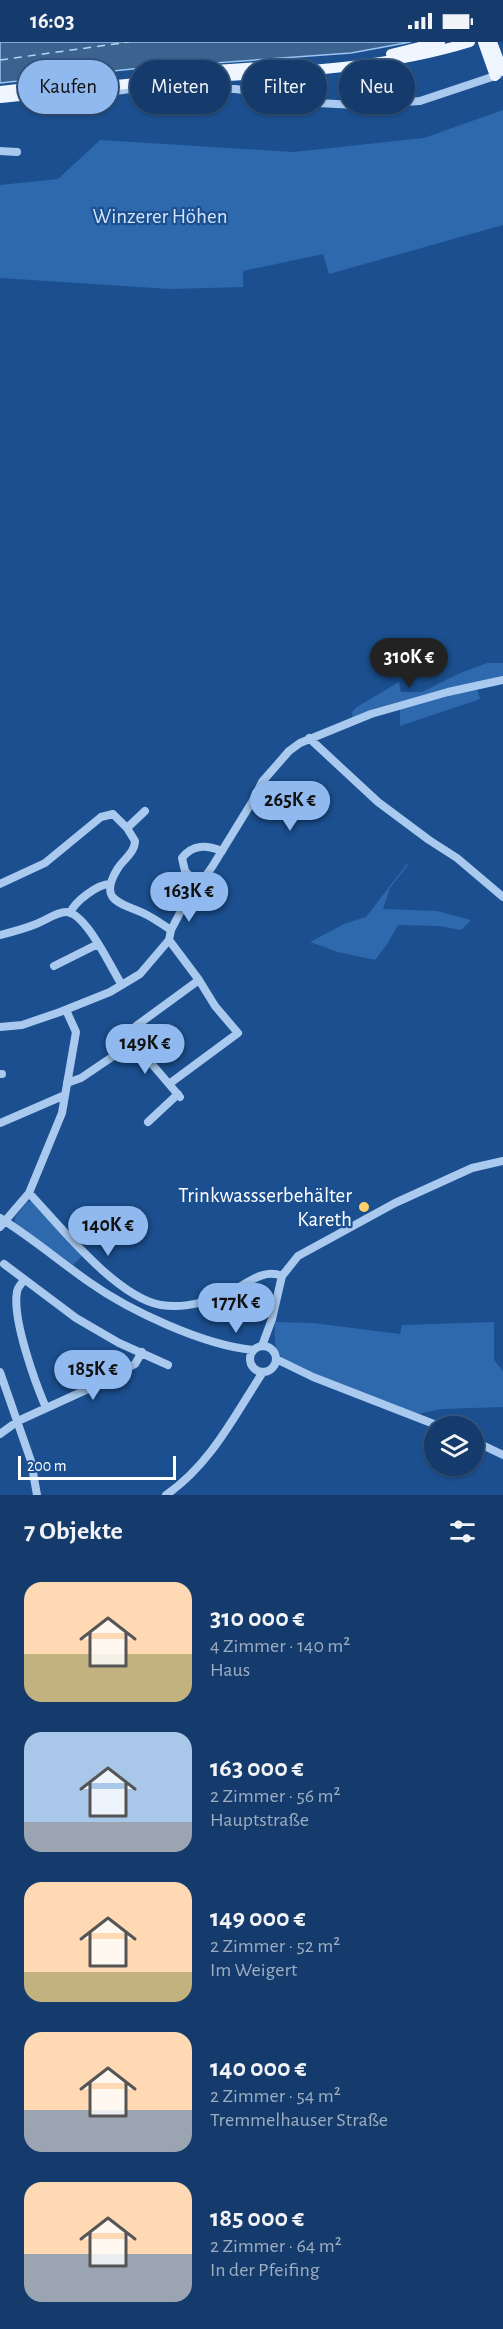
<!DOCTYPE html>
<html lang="de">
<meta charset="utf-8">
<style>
:root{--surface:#143b6b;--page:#1d4271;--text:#f1f3f6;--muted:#9dadc1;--line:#33557e;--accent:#90b9f0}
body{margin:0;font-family:"Alegreya Sans",sans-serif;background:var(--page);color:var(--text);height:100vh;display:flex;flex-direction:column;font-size:22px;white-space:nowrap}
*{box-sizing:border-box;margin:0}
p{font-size:20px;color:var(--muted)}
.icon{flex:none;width:33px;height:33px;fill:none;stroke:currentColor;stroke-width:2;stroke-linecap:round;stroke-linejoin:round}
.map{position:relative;height:1453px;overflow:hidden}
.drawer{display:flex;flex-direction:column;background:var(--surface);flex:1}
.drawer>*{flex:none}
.hud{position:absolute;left:18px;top:18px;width:468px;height:54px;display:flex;gap:12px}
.fabs{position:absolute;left:424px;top:1374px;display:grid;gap:12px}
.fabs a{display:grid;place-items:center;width:60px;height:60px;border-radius:50%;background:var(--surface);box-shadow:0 2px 4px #0004,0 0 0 2px var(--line);font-size:30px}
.scale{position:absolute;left:18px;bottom:15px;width:158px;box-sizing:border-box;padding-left:6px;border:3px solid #fff;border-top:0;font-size:16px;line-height:21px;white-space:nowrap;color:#fff;-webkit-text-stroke:4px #1b4f8f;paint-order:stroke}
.price{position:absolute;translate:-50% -51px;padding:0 14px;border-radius:21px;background:var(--accent);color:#111;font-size:20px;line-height:39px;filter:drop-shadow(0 2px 3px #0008)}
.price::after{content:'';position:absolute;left:50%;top:36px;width:18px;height:14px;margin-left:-9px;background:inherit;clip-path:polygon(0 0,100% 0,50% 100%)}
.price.selected{background:#222;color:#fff}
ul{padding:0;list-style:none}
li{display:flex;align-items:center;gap:18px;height:150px;padding:0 24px}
li span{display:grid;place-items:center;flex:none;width:168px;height:120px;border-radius:18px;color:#555}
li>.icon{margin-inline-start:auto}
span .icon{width:72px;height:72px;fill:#fffc;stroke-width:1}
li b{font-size:26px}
h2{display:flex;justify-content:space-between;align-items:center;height:72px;padding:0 24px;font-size:26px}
.tag{padding:0 21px;border-radius:27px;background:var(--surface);box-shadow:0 2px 4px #0004,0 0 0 2px var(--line);font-size:21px;line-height:54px}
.tag.selected{background:var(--accent);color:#111}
.status{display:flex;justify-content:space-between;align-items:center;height:42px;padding:0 30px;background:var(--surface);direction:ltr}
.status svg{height:16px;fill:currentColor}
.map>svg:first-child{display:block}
</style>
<div class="status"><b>16:03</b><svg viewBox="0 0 49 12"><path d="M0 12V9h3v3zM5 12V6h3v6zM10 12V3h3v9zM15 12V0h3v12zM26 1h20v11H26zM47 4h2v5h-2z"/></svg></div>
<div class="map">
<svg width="503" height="1453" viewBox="0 0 503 1453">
<rect width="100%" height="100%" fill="#1b4f8f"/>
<!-- green -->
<path fill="#2e69ad" d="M503,68V183L329,232L323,212L243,229V245L170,247L0,236V143L58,137L100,98L293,110L424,96Z
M487,621H503V636L353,677L352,670L357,665L399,640L401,650H422L458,632Z
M472,646L478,649L480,657L400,684V666Z
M407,822L408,823L390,846L383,867L437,869L471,878L461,888L439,884L398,883L388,901L375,918L338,910L310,900L344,882L366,875Z
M33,1159L83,1213L73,1223L15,1181V1175L27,1160Z
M275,1280L313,1281L400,1292L402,1283L494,1280V1318L503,1329V1365L441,1367L418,1372L299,1326C274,1314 274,1307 275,1280Z"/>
<!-- water -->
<path fill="#3c6290" stroke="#9cc4f0" stroke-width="1.5" d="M0,0H411L351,11L132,27L0,41Z"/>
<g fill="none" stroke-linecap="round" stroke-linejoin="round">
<!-- ferry -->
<path stroke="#b5d3f5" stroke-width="1.5" stroke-dasharray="8 6" stroke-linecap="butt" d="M0,18L129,0"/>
<!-- minor -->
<path stroke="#a9c9ee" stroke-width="8" d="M30,59H45L137,46L235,47L278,52L298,60L356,63L420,59L498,33
M0,109L17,110
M309,696L378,760L429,798L457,816L503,855
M256,751L292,778L318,749
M127,786L145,769
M0,842L45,821L101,775L113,772L127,786L135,799C135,810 124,817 118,826C96,861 124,861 147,873C155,877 163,883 171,888
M198,843L185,829L182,816C193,802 206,803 222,809
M70,871C75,859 98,842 110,842
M0,893C12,890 24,887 36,882C45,879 56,870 66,870C86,870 112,928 122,943
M54,924L98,902
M0,985L22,983L60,970L110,950L140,932L169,898L171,888L183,865L212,825L252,760L262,740L289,709L300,701L371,672L448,650L503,638
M128,994L180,1055
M0,1032H2
M67,1041L81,1036L118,1011L136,984L199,938L169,898
M169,1042L238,991L215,964L199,938
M148,1080L178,1052
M0,1081L65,1053
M29,1151C60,1184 116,1255 161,1263C186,1267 209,1260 232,1249C248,1241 264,1226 282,1234
M0,1176C31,1195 59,1219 89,1240C130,1269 203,1303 253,1308
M0,1185L29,1151L62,1071L76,990L66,968
M4,1222L76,1276L119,1301L168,1323
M24,1238C21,1242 17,1246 17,1250C12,1277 35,1340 46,1366
M250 1317a13 13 0 1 1 26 0a13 13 0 1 1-26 0Z
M262,1304L272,1277L282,1234L298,1214L395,1161L472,1126L503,1119
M276,1317L313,1335L439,1384
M0,1330L31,1419L37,1453
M0,1392L18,1379L88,1347L135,1322L142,1310
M474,1399L503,1413
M166,1453C211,1422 234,1374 263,1330"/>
<!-- major -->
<path stroke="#f0f6ff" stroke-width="10" d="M483,0L495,34
M492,0L503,29
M391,12L440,0
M140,33L304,22
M0,49L79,40
M0,56C60,50 121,41 181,37C278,30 376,29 470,0"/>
</g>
<!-- markers -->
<circle fill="#ffd166" stroke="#1b4f8f" stroke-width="2" cx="364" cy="1165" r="6"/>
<g text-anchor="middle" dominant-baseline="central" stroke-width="4.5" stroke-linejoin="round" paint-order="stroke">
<!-- park labels -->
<g font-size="21" fill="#cfe3fa" stroke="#1b4f8f">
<text x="160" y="174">Winzerer Höhen</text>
</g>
<!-- poi labels -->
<g font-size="21" fill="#fff" stroke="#1b4f8f" text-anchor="end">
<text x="352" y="1153">Trinkwassserbehälter<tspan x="352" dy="24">Kareth</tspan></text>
</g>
</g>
</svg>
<div class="fabs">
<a><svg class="icon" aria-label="layers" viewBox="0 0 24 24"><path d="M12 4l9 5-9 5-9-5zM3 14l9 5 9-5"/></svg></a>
</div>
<div class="scale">200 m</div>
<b class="price selected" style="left:409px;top:647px">310K €</b>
<b class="price" style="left:290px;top:790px">265K €</b>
<b class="price" style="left:189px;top:881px">163K €</b>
<b class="price" style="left:145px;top:1033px">149K €</b>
<b class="price" style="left:108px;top:1215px">140K €</b>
<b class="price" style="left:236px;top:1292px">177K €</b>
<b class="price" style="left:93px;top:1359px">185K €</b>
<div class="hud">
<a class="tag selected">Kaufen</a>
<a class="tag">Mieten</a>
<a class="tag">Filter</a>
<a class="tag">Neu</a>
</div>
</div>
<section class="drawer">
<h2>7 Objekte<svg class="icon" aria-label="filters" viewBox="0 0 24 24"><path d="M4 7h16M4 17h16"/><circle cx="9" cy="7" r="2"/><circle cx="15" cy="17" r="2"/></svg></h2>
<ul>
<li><span style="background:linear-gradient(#ffd9b3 60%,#c2b280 0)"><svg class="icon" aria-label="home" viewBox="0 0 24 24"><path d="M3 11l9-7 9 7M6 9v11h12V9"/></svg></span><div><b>310 000 €</b><p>4 Zimmer · 140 m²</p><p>Haus</p></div></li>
<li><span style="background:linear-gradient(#a9c7e8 75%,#9aa5b1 0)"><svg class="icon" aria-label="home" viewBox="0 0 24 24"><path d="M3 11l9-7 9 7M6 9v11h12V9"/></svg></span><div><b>163 000 €</b><p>2 Zimmer · 56 m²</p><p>Hauptstraße</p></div></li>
<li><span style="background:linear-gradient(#ffd9b3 75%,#c2b280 0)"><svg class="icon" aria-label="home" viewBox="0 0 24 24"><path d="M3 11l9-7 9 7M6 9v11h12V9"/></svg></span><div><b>149 000 €</b><p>2 Zimmer · 52 m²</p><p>Im Weigert</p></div></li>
<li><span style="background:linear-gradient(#ffd9b3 65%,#9aa5b1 0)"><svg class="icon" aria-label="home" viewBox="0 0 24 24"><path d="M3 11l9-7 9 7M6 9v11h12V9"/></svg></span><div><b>140 000 €</b><p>2 Zimmer · 54 m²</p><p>Tremmelhauser Straße</p></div></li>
<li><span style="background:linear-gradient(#ffd9b3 60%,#9aa5b1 0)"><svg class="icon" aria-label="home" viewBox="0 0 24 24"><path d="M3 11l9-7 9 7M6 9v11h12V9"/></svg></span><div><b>185 000 €</b><p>2 Zimmer · 64 m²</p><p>In der Pfeifing</p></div></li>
</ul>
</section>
